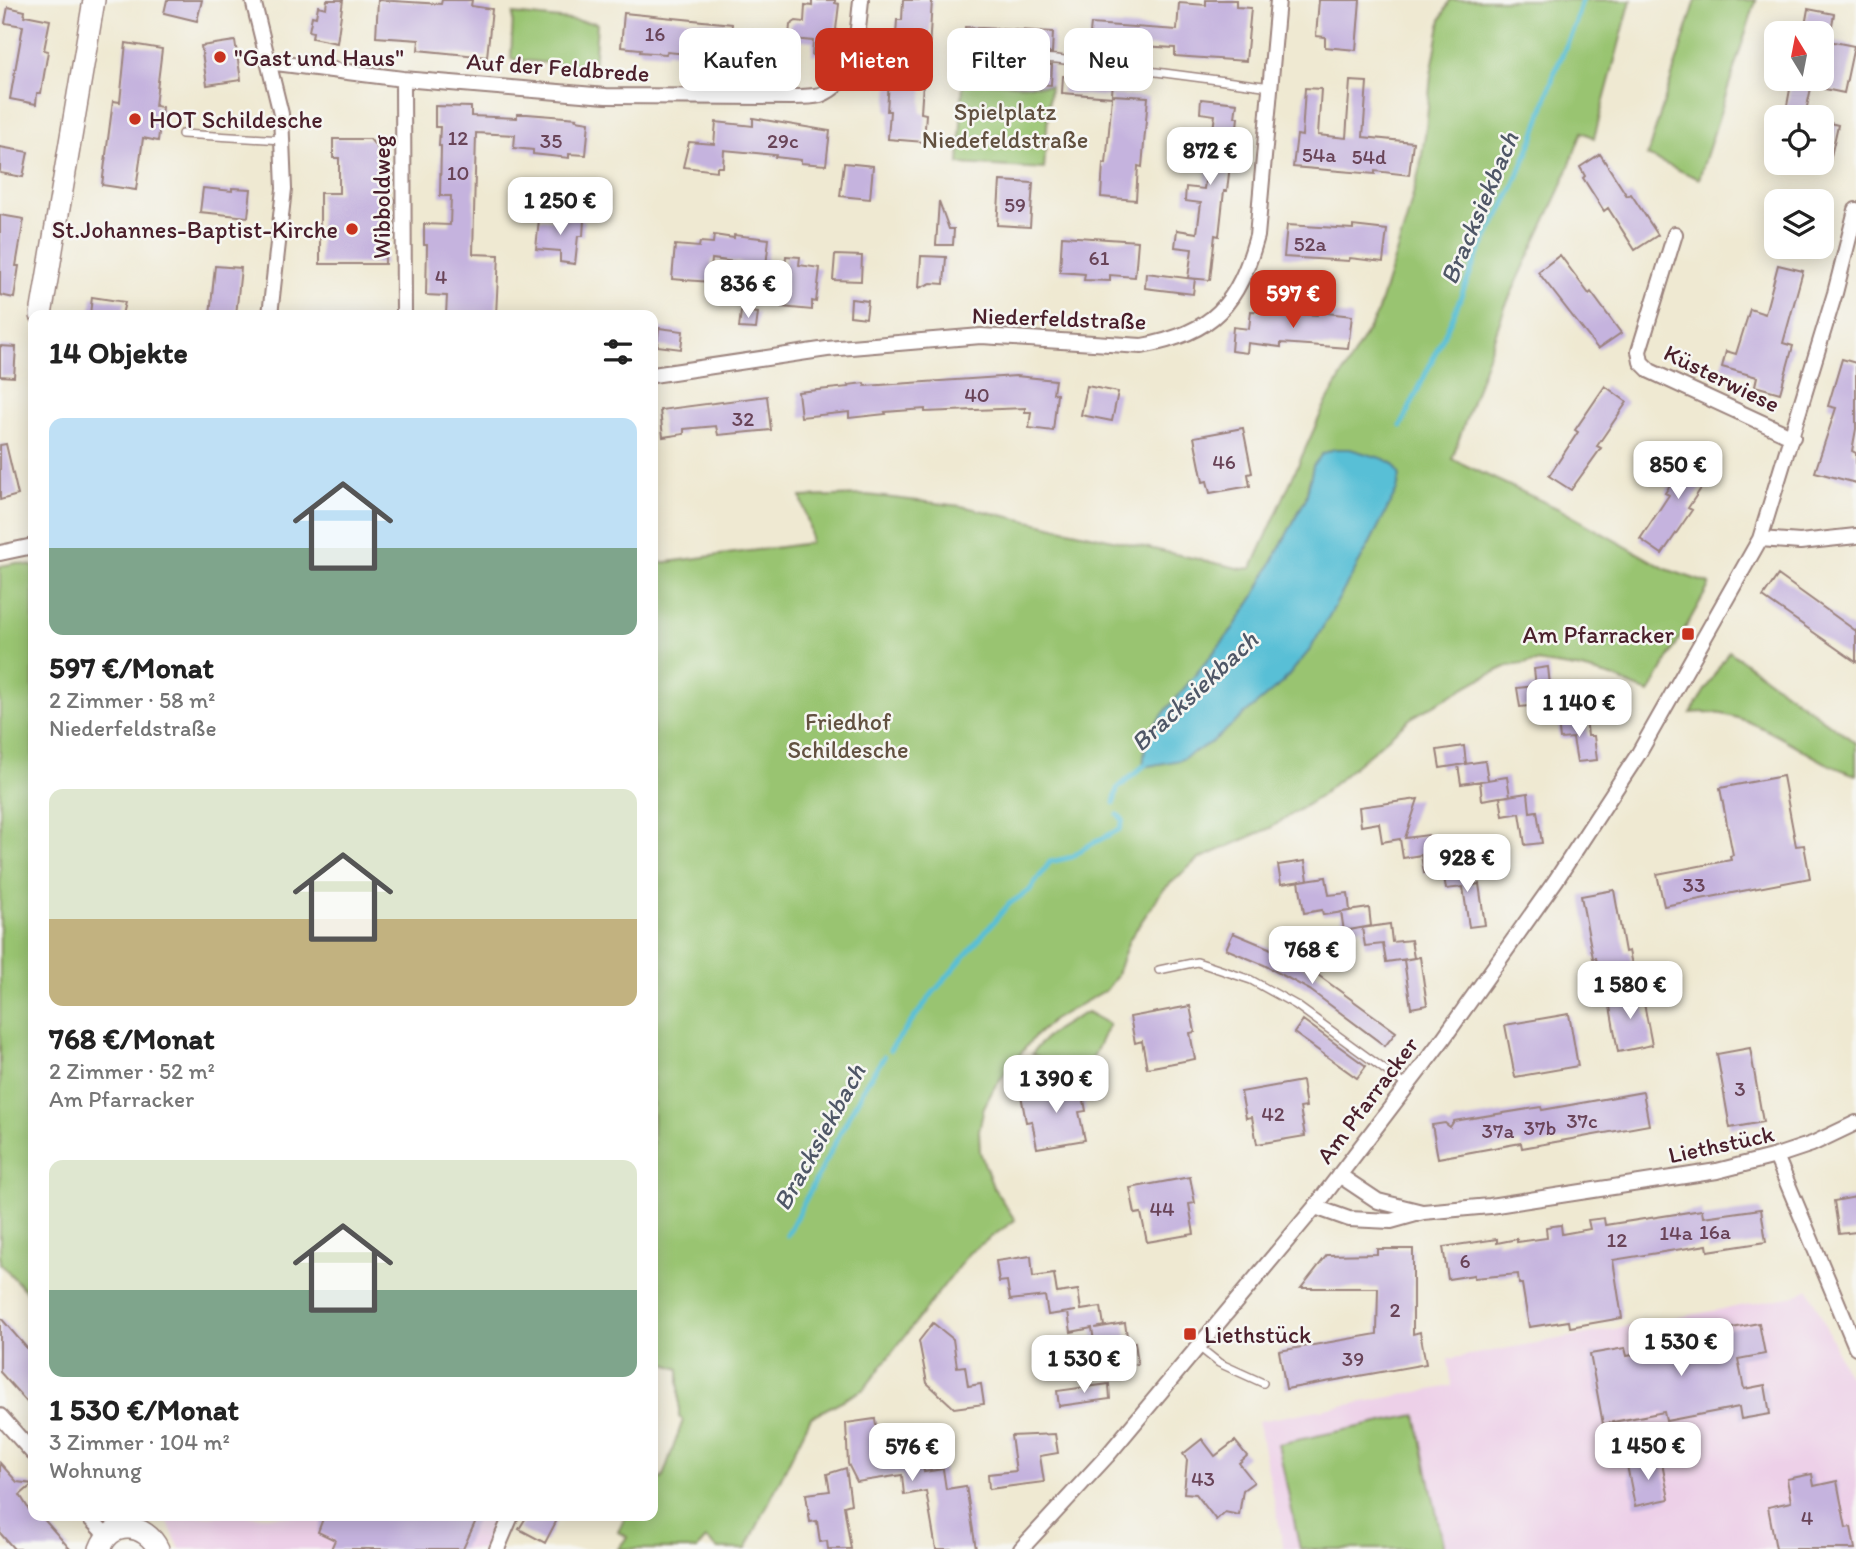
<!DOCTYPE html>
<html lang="de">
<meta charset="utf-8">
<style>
:root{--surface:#fff;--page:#f2f2f2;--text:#222;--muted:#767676;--accent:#c8321e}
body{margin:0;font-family:Itim,sans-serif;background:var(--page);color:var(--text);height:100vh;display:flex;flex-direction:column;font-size:26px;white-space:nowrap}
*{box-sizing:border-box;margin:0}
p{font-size:23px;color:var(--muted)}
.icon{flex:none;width:38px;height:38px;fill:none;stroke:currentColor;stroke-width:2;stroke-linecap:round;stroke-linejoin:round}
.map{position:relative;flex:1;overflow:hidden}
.panel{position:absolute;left:28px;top:310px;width:630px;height:1211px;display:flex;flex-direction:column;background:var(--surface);border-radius:14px;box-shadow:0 4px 18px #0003}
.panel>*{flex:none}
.guide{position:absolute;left:679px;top:28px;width:665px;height:63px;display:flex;gap:14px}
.needle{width:46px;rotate:350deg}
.fabs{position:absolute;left:1764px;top:21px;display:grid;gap:14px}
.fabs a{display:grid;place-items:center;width:70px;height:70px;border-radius:14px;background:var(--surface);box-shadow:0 4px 18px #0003;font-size:35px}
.price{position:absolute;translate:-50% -60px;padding:0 16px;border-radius:14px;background:#fff;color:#222;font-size:23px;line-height:46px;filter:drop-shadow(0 2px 4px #0008)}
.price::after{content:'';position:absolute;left:50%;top:42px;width:21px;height:16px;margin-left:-10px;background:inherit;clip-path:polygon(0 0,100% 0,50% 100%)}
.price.current{background:var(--accent);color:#fff}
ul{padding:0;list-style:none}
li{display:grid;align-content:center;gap:14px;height:371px;padding:0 21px}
li span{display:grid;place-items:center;height:217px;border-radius:14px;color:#555}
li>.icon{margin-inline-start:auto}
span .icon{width:126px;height:126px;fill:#fffc;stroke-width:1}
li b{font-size:30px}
h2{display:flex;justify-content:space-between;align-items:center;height:84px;padding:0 21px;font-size:30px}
.pill{padding:0 24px;border-radius:14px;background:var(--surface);box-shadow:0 4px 18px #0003;font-size:24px;line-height:63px}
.pill.current{background:var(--accent);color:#fff}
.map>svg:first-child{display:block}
</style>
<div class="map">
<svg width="1856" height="1549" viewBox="0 0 1856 1549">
<rect width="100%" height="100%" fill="#f6f6f2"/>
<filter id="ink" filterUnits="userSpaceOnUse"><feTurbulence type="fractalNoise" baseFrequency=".0143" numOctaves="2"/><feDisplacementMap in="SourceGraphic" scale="14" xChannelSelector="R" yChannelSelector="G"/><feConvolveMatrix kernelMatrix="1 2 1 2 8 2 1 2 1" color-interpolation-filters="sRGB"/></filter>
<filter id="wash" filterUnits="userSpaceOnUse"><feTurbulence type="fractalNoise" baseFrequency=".00686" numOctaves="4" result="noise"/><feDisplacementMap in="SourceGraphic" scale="28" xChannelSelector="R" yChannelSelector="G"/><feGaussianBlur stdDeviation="1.57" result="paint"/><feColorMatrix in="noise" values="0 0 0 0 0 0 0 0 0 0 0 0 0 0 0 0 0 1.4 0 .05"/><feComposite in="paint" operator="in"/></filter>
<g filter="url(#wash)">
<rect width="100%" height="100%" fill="#efe9d2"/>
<!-- built -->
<path fill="#edd0e8" d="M1809,1289L1846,1372L1856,1386V1549H1284L1258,1421L1452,1386L1448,1359L1795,1296Z
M165,1516H497L482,1549H180Z"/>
<!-- green -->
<path fill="#99c471" stroke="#72724e" stroke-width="2" fill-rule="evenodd" d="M1450,0H1631L1594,138L1582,132L1560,190L1505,307L1452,459L1559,509L1666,569L1710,584L1649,693L1612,677L1582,669L1536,662L1508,666L1480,679L1411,718L1319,797L1270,828L1197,860L1162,891L1129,940L1116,977L1106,990L1053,1020L1033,1038L995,1086L984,1107L979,1131L980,1152L993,1187L1015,1220L969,1253L864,1389L811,1417L746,1549H718L706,1539L697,1549H618L627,1537L618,1532L625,1516H653V1477L662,1479L683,1420L679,1417V1369L653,1359V564L810,543V530L801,497L867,495L961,506L1242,569L1252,568L1324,407L1376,316L1406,222L1420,167L1426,129L1431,75L1441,19ZM1309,481L1381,520L1369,545L1232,630L1254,597L1306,498Z
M1696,0H1756L1699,179L1647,156Z
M513,14L597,23L594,68L511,59Z
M963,81L1050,86L1044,169L959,164Z
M16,563L33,566V1299L0,1263V566Z
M1729,651L1856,743V775C1846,771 1835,768 1826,763C1785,742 1740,706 1691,713Z
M1087,1012L1109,1024L1084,1076L1032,1054C1046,1033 1066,1023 1087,1012Z
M1416,1415L1444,1549H1300L1278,1444Z"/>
<!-- water -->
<path fill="#59bfd6" stroke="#526f80" stroke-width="2" d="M1334,449H1350L1384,459L1394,464L1400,476L1397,490L1369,545L1310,650L1283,682L1212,742L1180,760L1143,767L1146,740L1155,724L1232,630L1254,597L1306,498L1313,466L1322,454Z"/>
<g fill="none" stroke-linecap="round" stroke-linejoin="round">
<!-- stream -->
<path stroke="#59bfd6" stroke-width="5" d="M1401,426L1453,316L1475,261L1513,188L1535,134L1554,74L1575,25L1582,0
M1114,803L1117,789L1146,764
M890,1050L933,993L1009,904L1030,890L1050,862L1072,857L1084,848L1120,829L1123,820L1118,815
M787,1235L867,1082L884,1057"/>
</g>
<g id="blocks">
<!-- building -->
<path fill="#c5b3de" d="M167,0H202L197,21L164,13Z
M327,0H343L337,43L312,38L313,32L309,31L312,16L316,17L318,6L326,8Z
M378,0L441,4L442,0H472L471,6L492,9L487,57L418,50L419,40L376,37Z
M812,0H835V3L839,4L833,55H812L813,41L792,39L789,36L790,25L796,21L804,22L805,5L812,6Z
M903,0H932L928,68H924L921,113L926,114L924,142L888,139L890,111H887L890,66H894L897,20H902Z
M1206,0H1236V7L1251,8L1246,61L1175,56V48L1089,43L1091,24L1177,30L1179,3L1206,5Z
M1319,0H1360L1356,50L1325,47V37L1316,36Z
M8,7L25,11L24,18L25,15L50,20L44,50L48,51L41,93H37L36,104L10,99L23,26L5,23Z
M1808,9L1834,14L1830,36L1804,31Z
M624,13L732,24V28L753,30V38L756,43L752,60L667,52L666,54L640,52L641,49L621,47Z
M965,27L1053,32L1052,53L965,49Z
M235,41L241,80L207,85L201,46Z
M1829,41L1854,46L1844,93L1820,88Z
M126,43L162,49L155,106L162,107L158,141L143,138L136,190L102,185L113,101L120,102Z
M965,59L1052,65L1051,85L963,80Z
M1063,76L1113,80L1112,95L1148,97L1142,167L1138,166L1136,200L1101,197L1103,163L1106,164L1112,97L1062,93Z
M1350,81L1367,82L1363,137L1413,142L1409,175L1375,171V174L1293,167L1297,135L1302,136L1305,88L1321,89L1318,135L1346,138Z
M1791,84L1811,88L1805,116L1786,111Z
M1201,99L1237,103L1235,117H1238L1235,147H1232L1227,191H1224L1219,236L1215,235L1210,280L1188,278L1192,249L1175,247L1177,230L1197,233L1201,203L1185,201L1186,187L1204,189L1208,159L1191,157L1193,142L1211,144L1215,115L1200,113Z
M435,106L471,107V116L517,118V114H527L577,118L576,120L589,122L586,155L569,154V158L533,154V150L514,148L515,135L476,133L473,254L499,255L496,315H446L447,296L426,295L427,245H424V224L450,225L451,196H440L441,146H439L440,127H435Z
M753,118L830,131L826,165L801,163V160L775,157L776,155L724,150L723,167H717V171L683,167L689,142L714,144L716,122L753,126Z
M1822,121L1838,125L1828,169L1822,168Z
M333,139H370L384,156L385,264H320V193H339V158H333Z
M0,147L28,152L23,177L0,173Z
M1600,154L1627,196L1631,194L1658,235L1635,250L1608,208L1604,211L1583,178L1585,176L1580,167Z
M844,163L873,166L870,199L840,196Z
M1000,181L1033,183L1030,227L997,225Z
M203,188L232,191V188L251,189L248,217L200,212Z
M939,201L949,229H954L953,245H936Z
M0,215L24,219L16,266H19L14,298L0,295Z
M563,218L584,220L583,236H578L575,264L560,262V251L536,249L539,219L563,221Z
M1287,225L1353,229V226L1387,230L1383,262L1350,258L1349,261L1284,257Z
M714,235L734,238V235L769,239L766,266L712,259L710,282L672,279L675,245L699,247L700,242L713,243Z
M1062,236L1138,241L1135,277L1110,275V281L1084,280L1085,274L1060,272Z
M835,255L862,256L861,281L833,280Z
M1560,255L1589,294L1591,292L1621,333L1598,349L1538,272Z
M786,256L800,257L799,265L820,268L816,302L812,301V310L781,307Z
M921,256L946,257L944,284L931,283L919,288Z
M1778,265L1803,271L1783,343L1793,346L1780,393L1755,386L1757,377L1722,367L1726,351L1736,354L1750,309L1765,314Z
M215,266L241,268L236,315H210Z
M1146,273L1195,279L1193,294L1145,288Z
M92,297L125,302L122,315H90Z
M851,299L868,301L866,318L850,316Z
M741,311L758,313L756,329L739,328Z
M1251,311L1317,315L1318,312L1352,316L1348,348L1281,343V347L1248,343L1247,353L1231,351L1233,327L1249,329Z
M659,328L683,331L681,349L657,346Z
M0,346L16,347L14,377L0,376Z
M1842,359L1856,363V429L1852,451L1856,453V483L1815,472L1836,408L1828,406Z
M1016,376L1055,380L1053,393L1057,394L1053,431L1029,428L1031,412H1025V408L925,412V409L885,412L886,414L849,418V412L801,417L798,392L849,387L848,385L864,383L865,386Z
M1087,386L1118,392L1112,421L1081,415Z
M1605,386L1627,402L1597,446L1601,448L1571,490L1549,476L1578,432L1575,430Z
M767,396L771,430L718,435L716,426L684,429V434L663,437L660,410Z
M1243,428L1252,473L1248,474L1250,486L1210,493L1207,481L1203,482L1194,437Z
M6,444L18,495L0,500V445Z
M1694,449L1717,464L1688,508L1692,510L1662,554L1640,539L1669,495L1665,493Z
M1778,575L1856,631V662L1763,597Z
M1548,667L1552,703L1565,701L1568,720L1540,723L1538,705L1520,707L1517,688L1536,686L1534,669Z
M1586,718L1588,736H1594L1597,760L1577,762L1573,738L1560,739L1558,721Z
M1464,746L1466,764L1440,768L1437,750Z
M1485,761L1488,780L1461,784L1458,765Z
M1783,776L1796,846L1804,845L1810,878L1664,906L1657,874L1731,860L1730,856L1733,855L1720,788Z
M1507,777L1510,796L1501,797L1528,793L1530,812L1537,811L1542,843L1525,845L1520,813L1503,816L1500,797L1482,800L1480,781Z
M1418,799L1405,838L1428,835L1431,854L1448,851L1451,869L1424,873L1421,855L1403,858L1400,839L1382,842L1379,823L1361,826L1359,807Z
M1305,861L1308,880L1281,884L1278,865Z
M1470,867L1473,885L1479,884L1485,925L1469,927L1463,887L1446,889L1443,871Z
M1326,877L1329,895L1348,893L1350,911L1323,915L1322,910L1304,913L1299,881Z
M1614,890L1625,952L1629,951L1633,969L1600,977L1596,958H1593L1581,896Z
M1369,908L1371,926L1344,931L1341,912Z
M1390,924L1392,942L1411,940L1414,958L1386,962L1383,944L1365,946L1362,928Z
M1233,933L1269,948L1318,975L1396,1032L1385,1046L1310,990L1264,965L1226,949Z
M1420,957L1427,1005L1411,1008L1404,960Z
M1642,993L1652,1045L1618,1052L1608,995Z
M1190,1006L1195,1032L1190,1033L1195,1059L1147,1068L1142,1041L1135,1043L1130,1017Z
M1569,1014L1578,1066L1515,1077L1505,1025Z
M1303,1020L1366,1066L1357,1078L1294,1033Z
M1750,1048L1763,1122L1730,1128L1717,1054Z
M1302,1081L1306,1107L1300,1108L1305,1136L1257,1144L1252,1117L1246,1118L1241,1092Z
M1081,1084L1086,1111L1079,1112L1085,1140L1037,1148L1032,1121L1026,1122L1021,1095Z
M1643,1092L1649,1125L1522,1148L1521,1143L1438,1158L1432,1125L1445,1123L1450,1127L1454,1121L1541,1107L1542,1110Z
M1190,1177L1195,1203L1189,1204L1194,1234L1147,1242L1141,1213L1135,1214L1130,1188Z
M1856,1197V1232L1839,1234L1834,1201Z
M1761,1209L1766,1242L1708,1251L1707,1245L1613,1260L1622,1318L1570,1327L1569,1321L1529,1327L1522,1284H1519L1518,1274L1474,1278V1275L1448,1279L1443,1247L1497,1239V1243L1517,1239V1242L1547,1238L1546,1227L1561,1225L1562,1234L1590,1229L1588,1220L1604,1218L1605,1225L1702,1210L1703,1217Z
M1377,1249H1413V1334L1420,1332L1426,1364L1286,1389L1279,1351L1377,1334L1378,1288H1301L1327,1255L1377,1254Z
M1031,1256L1033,1277L1054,1274L1057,1293L1078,1290L1081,1310L1101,1307L1104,1326L1095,1328L1125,1323L1128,1343L1135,1342L1138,1364L1104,1369L1101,1347L1095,1348L1092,1328L1071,1332L1068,1312L1076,1311L1048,1315L1045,1296L1010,1300L1007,1281L999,1282L996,1261Z
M0,1317L33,1355V1409L0,1372Z
M933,1323L953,1339L957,1367L965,1366L968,1386L981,1384L984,1404L954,1408L927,1383L919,1341Z
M1759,1323L1765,1354L1738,1359L1744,1389L1765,1385L1770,1414L1741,1419L1739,1407L1666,1421L1664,1412L1603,1424L1590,1354L1625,1348L1627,1356L1674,1347L1673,1339Z
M1109,1384L1110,1399L1059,1406L1057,1391Z
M875,1419L878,1439L898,1436L901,1456L921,1453L924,1472L943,1469L946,1489L966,1486L976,1549H936L926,1491L904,1495L902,1475L857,1482L848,1464L846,1423Z
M1055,1434L1058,1453L1040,1456L1044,1482L989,1489L988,1474L1016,1471L1011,1436Z
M1202,1439L1215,1456L1235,1441L1247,1456L1239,1463L1254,1482L1243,1490L1239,1515L1225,1512L1216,1520L1196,1494L1184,1493L1187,1460L1183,1454Z
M1661,1458L1669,1499L1635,1506L1627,1465Z
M0,1463L17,1482L33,1484L20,1495L33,1516H41L70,1549H14L0,1533Z
M846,1468L851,1504L844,1506L851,1549H828L827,1541L820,1542L817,1521L810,1522L806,1494L830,1491L827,1474Z
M1812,1474L1814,1486L1837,1481L1846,1528L1851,1527L1855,1549H1776L1768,1507L1791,1502L1787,1479Z
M324,1516H478L463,1549H331L335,1540L318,1532Z
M527,1516H559L545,1543L519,1529Z"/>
</g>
</g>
<g filter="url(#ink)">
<use href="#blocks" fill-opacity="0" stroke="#9c847e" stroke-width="2"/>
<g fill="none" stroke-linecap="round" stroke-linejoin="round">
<!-- lane casing -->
<g stroke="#9c847e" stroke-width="10">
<path id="lane" d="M968,54L1057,59L1271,87
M182,134L282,140
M1159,970L1197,962L1251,980L1296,1005L1407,1086
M1199,1347L1219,1363L1263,1383"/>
</g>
<!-- street casing -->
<g stroke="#9c847e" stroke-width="18">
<path id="street" d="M253,0L281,114L284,189L270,315
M268,62L403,79L606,96L792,97C801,97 812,97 820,95C858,81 857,34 861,0
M403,79L404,315
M1675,234L1639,351L1641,362L1650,371L1793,437
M653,375L827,349L981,336L1142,346C1214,333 1238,304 1257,236L1278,0
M1760,539L1800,542L1856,536
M0,553L33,546
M1776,1156L1856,1347
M1339,1175L1378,1201L1422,1212
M1315,1207L1349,1219L1391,1221L1423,1212L1490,1206L1717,1171L1776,1156L1812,1144L1856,1123
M0,1416L33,1453
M88,1516L107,1536
M497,1549L511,1516
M1021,1549L1107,1456L1315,1207L1443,1039L1556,880L1639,753L1760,539L1835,293L1856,210"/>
</g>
<!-- secondary casing -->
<g stroke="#9c847e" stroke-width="24">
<path id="secondary" d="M41,315L94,0
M100,1549C111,1519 146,1523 158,1549"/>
</g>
<!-- lane -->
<use href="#lane" stroke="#fff" stroke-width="7"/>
<!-- street -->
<use href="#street" stroke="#fff" stroke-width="14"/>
<!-- secondary -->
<use href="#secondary" stroke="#fff" stroke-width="21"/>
</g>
</g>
<!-- markers -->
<g fill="#c8321e" stroke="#f6f6f2" stroke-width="2.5">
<circle cx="220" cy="57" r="7"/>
<circle cx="135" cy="119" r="7"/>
<circle cx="352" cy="229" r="7"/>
<rect x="1681" y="627" width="14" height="14" rx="3.5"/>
<rect x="1183" y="1327" width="14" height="14" rx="3.5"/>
</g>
<g text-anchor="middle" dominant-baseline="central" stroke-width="5" stroke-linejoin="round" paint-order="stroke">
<!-- number labels -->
<g font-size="21" fill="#694458">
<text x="655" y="33">16</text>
<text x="458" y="137">12</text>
<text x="551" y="140">35</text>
<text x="783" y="140">29c</text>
<text x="1319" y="154">54a</text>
<text x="1369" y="156">54d</text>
<text x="458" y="172">10</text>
<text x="1015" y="204">59</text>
<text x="1310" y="243">52a</text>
<text x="1099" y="257">61</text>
<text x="441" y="276">4</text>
<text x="977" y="394">40</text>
<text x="743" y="418">32</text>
<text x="1224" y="461">46</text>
<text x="1694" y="884">33</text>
<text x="1740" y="1088">3</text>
<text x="1273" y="1113">42</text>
<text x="1582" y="1120">37c</text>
<text x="1540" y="1127">37b</text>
<text x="1498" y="1130">37a</text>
<text x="1162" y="1208">44</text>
<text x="1715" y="1231">16a</text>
<text x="1676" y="1232">14a</text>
<text x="1617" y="1239">12</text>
<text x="1465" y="1260">6</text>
<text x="1395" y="1309">2</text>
<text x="1353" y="1358">39</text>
<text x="1203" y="1478">43</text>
<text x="1807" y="1517">4</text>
</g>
<!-- poi labels -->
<g font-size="24" fill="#4a1f2b" stroke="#f6f6f2" text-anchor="start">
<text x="234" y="57">"Gast und Haus"</text>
<text x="149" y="119">HOT Schildesche</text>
<text x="338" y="229" text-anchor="end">St.Johannes-Baptist-Kirche</text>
<text x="1674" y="634" text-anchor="end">Am Pfarracker</text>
<text x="1204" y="1334">Liethstück</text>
</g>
<!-- street labels -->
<g font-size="24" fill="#4a1f2b" stroke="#f6f6f2">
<text transform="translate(558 67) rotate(4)">Auf der Feldbrede</text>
<text transform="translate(381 197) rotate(-90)">Wibboldweg</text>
<text transform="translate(1059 318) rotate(2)">Niederfeldstraße</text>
<text transform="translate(1722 378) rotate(26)">Küsterwiese</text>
<text transform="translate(1367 1100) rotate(-53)">Am Pfarracker</text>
<text transform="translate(1721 1144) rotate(-12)">Liethstück</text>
</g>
<!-- park labels -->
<g font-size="24" fill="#625140" stroke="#f6f6f2">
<text x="1005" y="111">Spielplatz<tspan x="1005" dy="28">Niedefeldstraße</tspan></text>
<text x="848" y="721">Friedhof<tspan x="848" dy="28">Schildesche</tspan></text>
</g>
<!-- water labels -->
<g font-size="26" font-style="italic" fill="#4f5767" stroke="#f6f6f2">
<text transform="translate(1479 208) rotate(-67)">Bracksiekbach</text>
<text transform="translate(1194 691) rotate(-43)">Bracksiekbach</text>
<text transform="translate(819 1137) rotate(-61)">Bracksiekbach</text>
</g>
</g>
</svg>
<div class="fabs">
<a><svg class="needle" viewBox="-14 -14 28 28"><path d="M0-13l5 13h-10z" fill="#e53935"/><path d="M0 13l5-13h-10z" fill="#767676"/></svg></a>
<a><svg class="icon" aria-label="locate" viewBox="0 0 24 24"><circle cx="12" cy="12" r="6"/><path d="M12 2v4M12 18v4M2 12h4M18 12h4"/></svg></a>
<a><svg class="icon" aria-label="layers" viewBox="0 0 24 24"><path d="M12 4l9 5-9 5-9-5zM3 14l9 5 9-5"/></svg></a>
</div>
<b class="price" style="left:1210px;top:187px">872 €</b>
<b class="price" style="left:560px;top:237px">1 250 €</b>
<b class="price" style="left:748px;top:320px">836 €</b>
<b class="price current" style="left:1293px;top:330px">597 €</b>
<b class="price" style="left:1678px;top:501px">850 €</b>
<b class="price" style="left:1579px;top:739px">1 140 €</b>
<b class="price" style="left:1467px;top:894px">928 €</b>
<b class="price" style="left:1312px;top:986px">768 €</b>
<b class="price" style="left:1630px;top:1021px">1 580 €</b>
<b class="price" style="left:1056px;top:1115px">1 390 €</b>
<b class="price" style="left:1681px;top:1378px">1 530 €</b>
<b class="price" style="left:1084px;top:1395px">1 530 €</b>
<b class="price" style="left:1648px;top:1482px">1 450 €</b>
<b class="price" style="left:912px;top:1483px">576 €</b>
<div class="guide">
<a class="pill">Kaufen</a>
<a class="pill current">Mieten</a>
<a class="pill">Filter</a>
<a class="pill">Neu</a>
</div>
<section class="panel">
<h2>14 Objekte<svg class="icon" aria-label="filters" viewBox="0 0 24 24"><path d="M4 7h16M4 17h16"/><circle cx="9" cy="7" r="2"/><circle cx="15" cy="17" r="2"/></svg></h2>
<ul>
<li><span style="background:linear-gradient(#bfe0f5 60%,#7fa58c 0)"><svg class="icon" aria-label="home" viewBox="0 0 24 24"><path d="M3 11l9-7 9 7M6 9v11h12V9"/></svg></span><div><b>597 €/Monat</b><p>2 Zimmer · 58 m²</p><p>Niederfeldstraße</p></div></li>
<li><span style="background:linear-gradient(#dfe7d0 60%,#c2b280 0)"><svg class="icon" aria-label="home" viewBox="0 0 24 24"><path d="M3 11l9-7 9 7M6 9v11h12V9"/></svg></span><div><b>768 €/Monat</b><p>2 Zimmer · 52 m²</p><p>Am Pfarracker</p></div></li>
<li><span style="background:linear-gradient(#dfe7d0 60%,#7fa58c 0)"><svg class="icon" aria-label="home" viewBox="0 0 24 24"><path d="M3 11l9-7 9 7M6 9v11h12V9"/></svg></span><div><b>1 530 €/Monat</b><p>3 Zimmer · 104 m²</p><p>Wohnung</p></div></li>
</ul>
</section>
</div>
